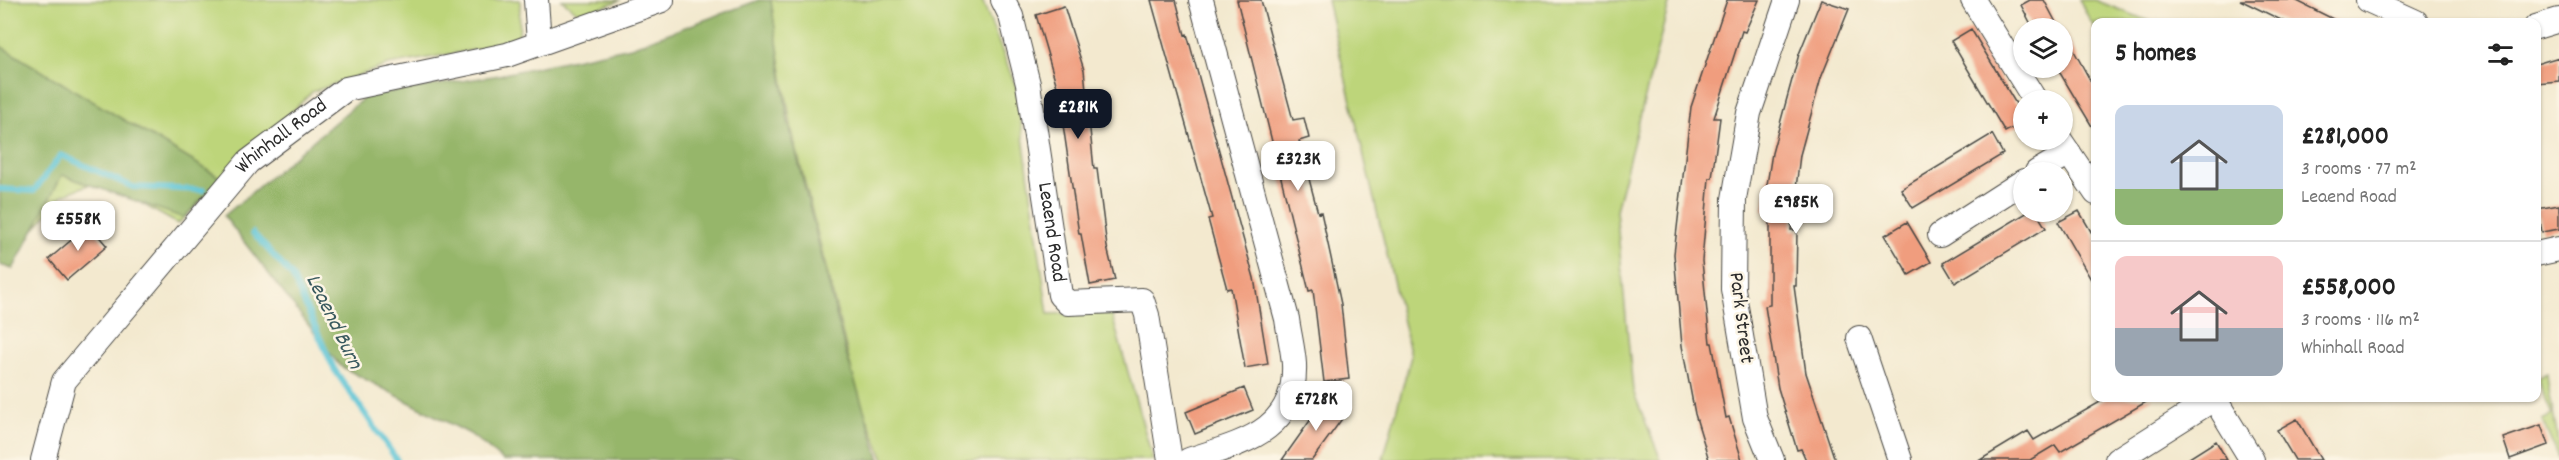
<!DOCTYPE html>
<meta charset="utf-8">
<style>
:root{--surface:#fff;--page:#f2f2f2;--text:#222;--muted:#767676;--line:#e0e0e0;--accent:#111827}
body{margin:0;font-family:Dekko,sans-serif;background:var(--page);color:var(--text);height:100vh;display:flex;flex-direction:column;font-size:22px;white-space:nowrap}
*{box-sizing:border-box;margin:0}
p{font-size:20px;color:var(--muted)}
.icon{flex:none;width:33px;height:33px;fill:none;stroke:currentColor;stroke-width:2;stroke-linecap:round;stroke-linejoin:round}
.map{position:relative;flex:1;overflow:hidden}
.drawer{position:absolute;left:2091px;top:18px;width:450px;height:384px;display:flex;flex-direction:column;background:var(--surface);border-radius:12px;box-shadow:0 2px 4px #0004}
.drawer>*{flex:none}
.fabs{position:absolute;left:2013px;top:18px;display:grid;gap:12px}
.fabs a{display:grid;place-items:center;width:60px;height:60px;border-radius:50%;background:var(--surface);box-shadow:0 2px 4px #0004;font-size:30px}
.price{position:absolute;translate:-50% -51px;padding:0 14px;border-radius:12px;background:#fff;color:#222;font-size:20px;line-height:39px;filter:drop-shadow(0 2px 3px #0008)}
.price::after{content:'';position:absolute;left:50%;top:36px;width:18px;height:14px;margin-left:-9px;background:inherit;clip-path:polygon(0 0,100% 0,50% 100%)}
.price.on{background:var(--accent);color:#fff}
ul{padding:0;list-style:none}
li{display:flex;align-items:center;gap:18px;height:150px;padding:0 24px}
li+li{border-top:2px solid var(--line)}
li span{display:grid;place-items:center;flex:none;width:168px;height:120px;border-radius:12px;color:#555}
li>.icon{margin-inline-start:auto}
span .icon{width:72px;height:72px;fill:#fffc;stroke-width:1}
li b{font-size:26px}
h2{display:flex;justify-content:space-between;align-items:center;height:72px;padding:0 24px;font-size:26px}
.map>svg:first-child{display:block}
</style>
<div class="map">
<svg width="2559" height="460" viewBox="0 0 2559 460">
<rect width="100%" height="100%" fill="#fcf5e5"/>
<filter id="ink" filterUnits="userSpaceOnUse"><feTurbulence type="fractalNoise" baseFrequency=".0167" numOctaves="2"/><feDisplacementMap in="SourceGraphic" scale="12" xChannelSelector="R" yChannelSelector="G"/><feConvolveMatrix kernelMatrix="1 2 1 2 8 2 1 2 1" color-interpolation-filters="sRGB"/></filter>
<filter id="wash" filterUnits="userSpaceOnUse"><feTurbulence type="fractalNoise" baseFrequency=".008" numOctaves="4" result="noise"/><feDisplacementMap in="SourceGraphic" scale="24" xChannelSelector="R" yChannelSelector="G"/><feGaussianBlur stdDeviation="1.35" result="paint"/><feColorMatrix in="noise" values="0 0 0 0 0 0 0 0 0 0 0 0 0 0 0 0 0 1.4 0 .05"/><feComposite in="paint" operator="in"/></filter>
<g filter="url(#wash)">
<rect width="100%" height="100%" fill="#f3e9cf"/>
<!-- green -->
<path fill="#bdd57a" stroke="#748052" stroke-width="1.5" d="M0,0H520L519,42L388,65L312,92L178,224L100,180L63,195L7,261L0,258Z
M562,0H621L581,15Z
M770,0H982L1016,87L1048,314L1111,312L1153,460H884L858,396L792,131Z
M1327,0H1670L1616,210L1633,391L1661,460H1383L1411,356Z
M2079,0H2095L2151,22H2096L2095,29Z
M2547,373C2549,403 2559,430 2559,460L2542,420L2552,415L2537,378Z"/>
<!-- forest -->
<path fill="#96b66a" stroke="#60704a" stroke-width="1.5" d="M759,0H771L788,120L845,350L880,460H503L470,434L340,366L224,216L366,96L494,76L631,47Z
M0,46L221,178L184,218L62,175L13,269L0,265Z"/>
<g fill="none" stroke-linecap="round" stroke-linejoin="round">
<!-- stream -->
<path stroke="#59c3d5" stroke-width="6" d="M0,189L34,191L61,155L133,187L203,190
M253,233L292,276L334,369L397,460"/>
</g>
<g id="blocks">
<!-- building -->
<path fill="#f09d7e" d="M1151,0H1176L1185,35L1187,34L1254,278L1268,364L1245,368L1231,288L1227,289L1208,219L1212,218Z
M1237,0H1261L1293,120L1304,118L1309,138L1299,141L1318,213L1321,212L1341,304L1349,379L1324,382L1313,290L1309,291Z
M1727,0H1759L1745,32L1742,31L1714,118H1720L1712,178H1709L1702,261L1710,343H1712L1726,418L1729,417L1742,460H1709L1695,414L1682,346L1674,254L1691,107Z
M1821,0L1849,9L1821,78L1800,155L1791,230H1797L1796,286H1794L1806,373L1835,460H1806L1801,449L1797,450L1778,388L1765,306L1770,305V211L1763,210L1772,153L1799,54Z
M2030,0H2044L2059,28H2033L2021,5Z
M2240,0H2295L2339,22H2285Z
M1064,6L1084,70L1094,169H1097L1107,247L1115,280L1090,285L1081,234H1079L1058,90L1036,15Z
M1971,29L2024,117V122L2005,132L1951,41Z
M2062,29L2096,91V133L2057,68H2062Z
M2559,57V81L2536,83V64Z
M1992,134L2003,154L1913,208L1901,189Z
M2559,205V229L2542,232L2537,209Z
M2079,211L2096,240V288L2058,222Z
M2028,212H2036L2046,228L1955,283L1943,263Z
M1907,222L1931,262L1909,275L1885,235Z
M89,225L107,246L67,280L49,259Z
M1244,388L1253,410L1195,434L1186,412Z
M1326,398L1347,412L1312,460H1282Z
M2107,398H2153L2060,452L2055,445L2030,460H1980L2028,431L2034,440Z
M2297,419L2321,460H2295L2277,430Z
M2541,425L2548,445L2510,459L2503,438Z
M2216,441L2227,460H2186Z"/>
</g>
</g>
<g filter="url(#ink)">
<use href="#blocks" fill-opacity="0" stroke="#494844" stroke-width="1.5"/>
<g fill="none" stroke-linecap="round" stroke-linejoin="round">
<!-- minor casing -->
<g stroke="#494844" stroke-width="26">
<g id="minor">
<path d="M536,0L539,42"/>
<path id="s1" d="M1003,0L1011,16L1028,84L1060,295L1068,303L1142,300L1147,315L1170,460"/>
<path d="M1973,0L2035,100"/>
<path d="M2368,0L2416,22"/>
<path d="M2536,27L2559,20"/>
<path d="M2060,140L2096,193"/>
<path d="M2037,172L2069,153"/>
<path d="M1940,235L2024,181"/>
<path d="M2536,254L2559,249"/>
<path d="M1859,338L1900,460"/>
<path d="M2214,398L2252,460"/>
<path id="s2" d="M43,460L64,381L248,162L346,89L507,55L662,0"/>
<path d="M1189,460C1240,443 1297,432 1294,364C1293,349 1289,334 1287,319L1201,0"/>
<path d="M1772,460L1755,418L1733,289L1734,199L1749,113L1787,0"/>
<path d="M2117,460L2215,398"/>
</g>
</g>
<!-- minor -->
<use href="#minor" stroke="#fff" stroke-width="24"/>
</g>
</g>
<g text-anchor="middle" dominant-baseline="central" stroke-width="5" stroke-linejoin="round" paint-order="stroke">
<!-- street labels -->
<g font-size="21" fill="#2b2b2b" stroke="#fcf5e5">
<text stroke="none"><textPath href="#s2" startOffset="410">Whinhall Road</textPath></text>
<text stroke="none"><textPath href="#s1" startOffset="238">Leaend Road</textPath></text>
<text transform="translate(1740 318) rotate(83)">Park Street</text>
</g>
<!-- water labels -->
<g font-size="22" font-style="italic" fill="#39595e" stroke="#fcf5e5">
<text transform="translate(333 322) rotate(64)">Leaend Burn</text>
</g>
</g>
</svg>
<div class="fabs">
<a><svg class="icon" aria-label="layers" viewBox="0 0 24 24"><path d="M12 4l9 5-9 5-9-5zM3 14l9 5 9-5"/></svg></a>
<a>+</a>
<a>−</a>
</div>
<b class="price on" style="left:1078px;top:140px">£281K</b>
<b class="price" style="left:1298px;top:192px">£323K</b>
<b class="price" style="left:1796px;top:235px">£985K</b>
<b class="price" style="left:78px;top:252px">£558K</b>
<b class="price" style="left:1316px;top:432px">£728K</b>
<section class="drawer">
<h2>5 homes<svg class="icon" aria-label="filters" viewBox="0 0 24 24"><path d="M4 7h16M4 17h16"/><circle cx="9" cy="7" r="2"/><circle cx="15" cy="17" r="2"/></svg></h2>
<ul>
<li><span style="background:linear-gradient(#c9d6e8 70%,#8fb573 0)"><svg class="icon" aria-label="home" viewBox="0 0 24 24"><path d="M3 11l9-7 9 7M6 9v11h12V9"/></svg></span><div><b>£281,000</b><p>3 rooms · 77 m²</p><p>Leaend Road</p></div></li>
<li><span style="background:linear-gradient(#f6c9c9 60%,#9aa5b1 0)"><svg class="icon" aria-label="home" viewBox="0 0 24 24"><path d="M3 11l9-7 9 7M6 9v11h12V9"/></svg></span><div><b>£558,000</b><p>3 rooms · 116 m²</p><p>Whinhall Road</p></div></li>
</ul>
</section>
</div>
